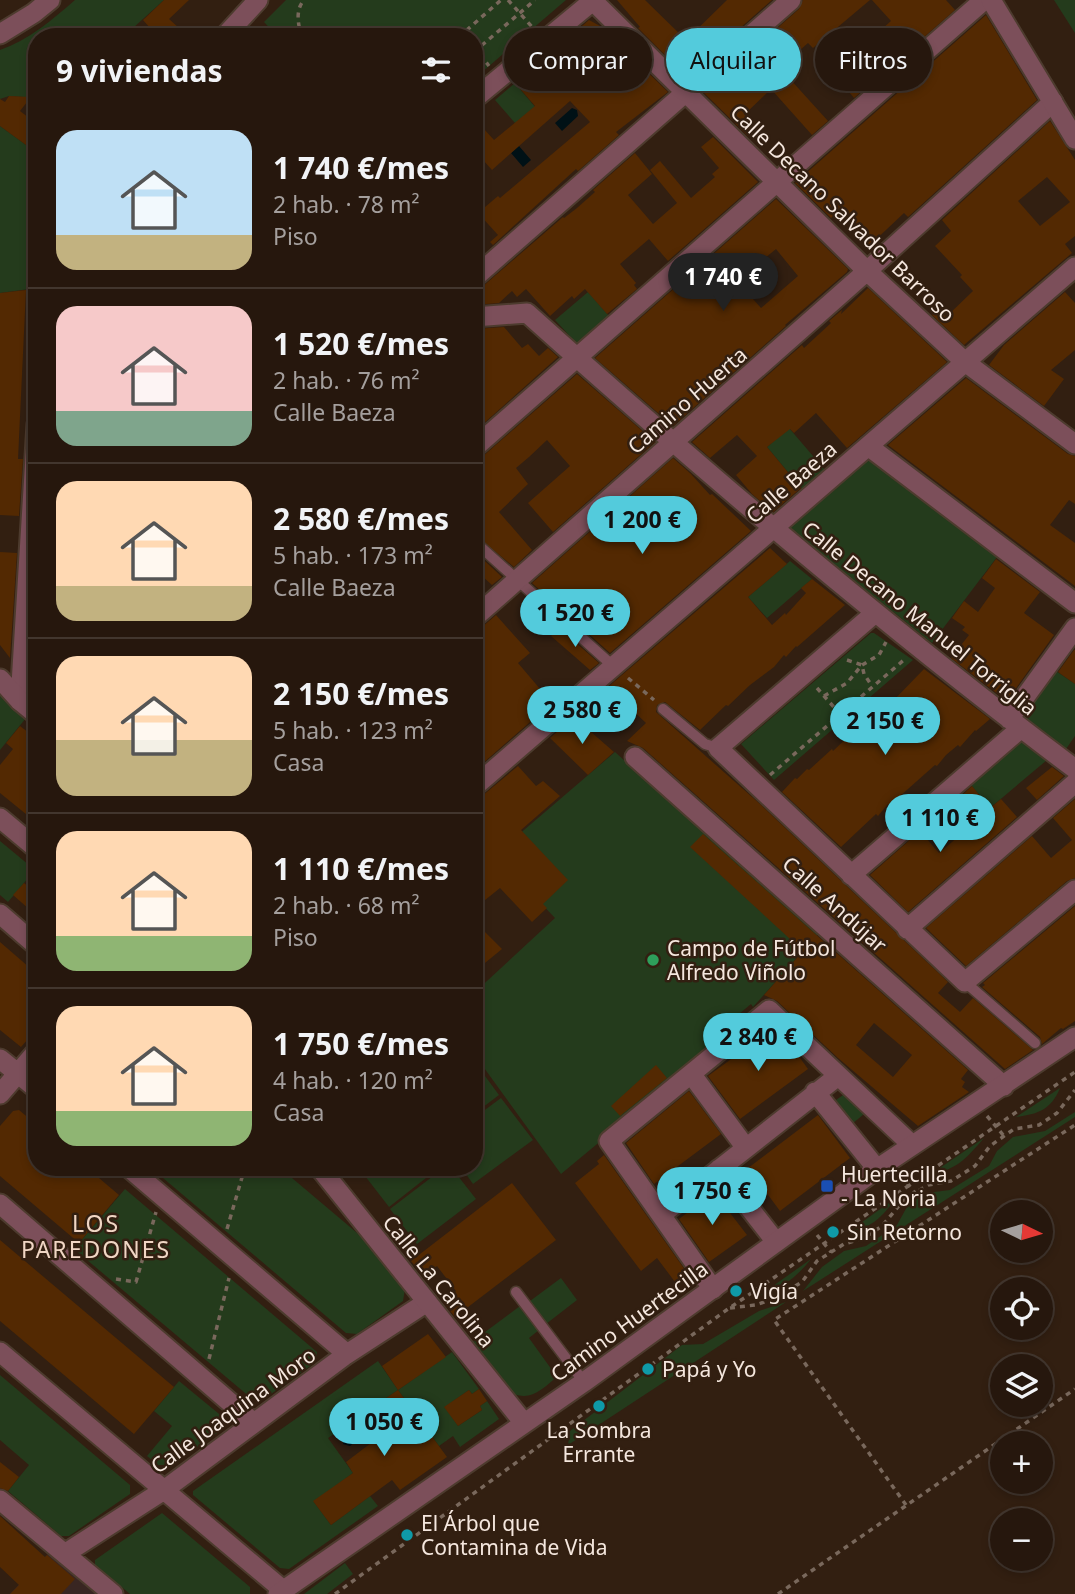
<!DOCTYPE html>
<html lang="es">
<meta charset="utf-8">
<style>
:root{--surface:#26170d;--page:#32241b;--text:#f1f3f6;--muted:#a49f9d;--line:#42362e;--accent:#53cbdc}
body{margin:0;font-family:"Noto Sans",sans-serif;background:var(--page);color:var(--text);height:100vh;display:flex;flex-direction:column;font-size:26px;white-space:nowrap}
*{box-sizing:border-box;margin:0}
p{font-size:23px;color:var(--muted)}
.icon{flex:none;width:38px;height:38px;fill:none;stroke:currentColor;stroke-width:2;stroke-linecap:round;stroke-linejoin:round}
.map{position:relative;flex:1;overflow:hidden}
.side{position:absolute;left:28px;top:28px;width:455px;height:1148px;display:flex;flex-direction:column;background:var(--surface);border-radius:28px;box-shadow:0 4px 10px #0003,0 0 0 2px var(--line)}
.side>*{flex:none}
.guide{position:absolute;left:504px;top:28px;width:466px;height:63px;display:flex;gap:14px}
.needle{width:46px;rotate:95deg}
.fabs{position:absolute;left:990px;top:1200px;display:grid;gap:14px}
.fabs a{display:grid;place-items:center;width:63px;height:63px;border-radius:50%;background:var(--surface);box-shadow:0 4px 10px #0003,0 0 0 2px var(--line);font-size:35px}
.price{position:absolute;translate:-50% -60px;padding:0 16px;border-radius:24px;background:var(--accent);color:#111;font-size:23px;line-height:46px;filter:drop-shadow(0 2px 4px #0008)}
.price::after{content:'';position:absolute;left:50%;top:42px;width:21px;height:16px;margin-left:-10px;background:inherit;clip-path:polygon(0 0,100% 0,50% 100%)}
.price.current{background:#222;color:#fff}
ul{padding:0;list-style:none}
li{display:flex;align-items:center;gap:21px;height:175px;padding:0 28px}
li+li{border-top:2px solid var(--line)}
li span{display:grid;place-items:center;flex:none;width:196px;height:140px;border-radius:21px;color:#555}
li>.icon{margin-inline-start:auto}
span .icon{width:84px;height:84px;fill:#fffc;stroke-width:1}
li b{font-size:30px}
h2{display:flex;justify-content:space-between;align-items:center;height:84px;padding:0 28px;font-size:30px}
.chip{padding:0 24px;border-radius:32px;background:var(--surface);box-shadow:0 4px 10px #0003,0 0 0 2px var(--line);font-size:24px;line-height:63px}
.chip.current{background:var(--accent);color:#111}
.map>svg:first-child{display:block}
</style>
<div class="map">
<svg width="1075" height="1594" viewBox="0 0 1075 1594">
<rect width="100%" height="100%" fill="#321f11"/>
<!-- industrial -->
<path fill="#392622" d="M51,1551L99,1594H10Z"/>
<!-- green -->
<path fill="#243b1c" d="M75,0H164L123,37H37V98L9,96L0,99V50C29,40 52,20 75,0Z
M286,0H566L474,79V37H278L264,22Z
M1054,0H1075V33Z
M515,83L541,114L515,123L495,100Z
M0,126L37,153V288L0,293Z
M588,292L609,316L577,344L555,320Z
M789,428L825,470L803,490L767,447Z
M866,458L997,557L932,643L787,527Z
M790,561L812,579L767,618L748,597Z
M871,633H874L913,660L774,780L741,744Z
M1056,671L1075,684V736L1066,749L1021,716Z
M0,693L26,718L0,750Z
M1021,740L1047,760L990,808L970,784Z
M615,752L818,934L753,1007L751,1004L739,1014L745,1021L561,1174L474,1054V993L555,918L495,855Z
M0,841L35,870L8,902L0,895Z
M474,1061L499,1095L474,1114Z
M1060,1088C1051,1110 1038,1114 1016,1117Z
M843,1095L864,1114L852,1124L836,1100Z
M501,1098L533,1140L473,1184L461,1167H474V1118Z
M1075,1112V1117L803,1291L822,1267L844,1251L866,1246L897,1225L908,1205L926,1193L950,1190L989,1166L997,1151L1013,1137L1045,1131Z
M984,1138C964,1161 958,1168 928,1176Z
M150,1167H279L369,1243L405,1289L403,1301L357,1334L346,1333Z
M369,1167H440L389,1207L362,1172Z
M445,1167H451L476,1199L417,1244L390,1209Z
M125,1189L317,1352L316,1362L264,1399L251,1398L74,1249Z
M897,1197C881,1218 873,1227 847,1233Z
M811,1259C796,1278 782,1288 759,1296Z
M561,1278L577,1300L546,1324L530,1301Z
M786,1302L568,1445L570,1431L682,1345L703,1344L759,1311Z
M520,1306L539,1330L529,1338L557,1377C543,1388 532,1401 514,1394L473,1341Z
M452,1352L479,1389L472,1394L469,1390L445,1407L458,1426L482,1410L480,1406L487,1401L499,1419L460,1447L453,1436L439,1446L398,1390L328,1438L353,1473L314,1502L331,1525L370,1496L378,1506L289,1569L280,1568L193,1495V1491L378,1361L398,1390Z
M0,1375L130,1485V1494L69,1536H61L8,1491L29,1465L0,1440Z
M179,1381L224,1418L223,1429L171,1465H158L147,1456L172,1426L154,1411Z
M162,1513L250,1587V1594H130L95,1565V1560Z
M345,1563L353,1574L327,1594H304Z"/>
<!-- water -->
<path fill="#001116" d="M572,108L577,110L578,116L562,131L555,123Z
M519,146L531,160L523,167L511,153Z
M361,1423L367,1432L350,1446L343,1444V1437Z"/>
<!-- building -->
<path fill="#532902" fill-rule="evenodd" d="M164,0H189L169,19L189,37H158L143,20Z
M617,0H645L686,40L727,0H772L686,76L638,28L640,27Z
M803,0H870L813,48L808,43L780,68L828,121L812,135L771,89L746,113L759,126L748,136L704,93L722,77L732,85L757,61L749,53L799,9Z
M872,0H946L955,10L854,98L835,75L867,49L876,39L874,36L891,21Z
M986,15L1037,100L908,217L904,213L869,246L838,212L831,218L795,183Z
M589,20L600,26L668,92L616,132L619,135L578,171L576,169L493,245L490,242L498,235L478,213L498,196L500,198L590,122L570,101L492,170L474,150V118L494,140L535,106L515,83Z
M9,96L31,97L20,111L37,124V153L0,126V99L5,102Z
M1050,121L1075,160V236L1065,244L1072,253L964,345L932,315L938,309L946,317L973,291L960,277L962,275L935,246L951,231L942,220ZM1047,177L1070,202L1040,226L1018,201Z
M713,137L758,182L668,261L649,239L620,264L636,283L634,285L637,289L607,314L585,289L574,299L572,296L550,316L526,289L517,297L512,291L499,303L474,305V290L482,287L563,217L564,218L577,208L595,192L593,190L635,153L652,174L628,195L653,224L677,203L650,170L660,161L691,198L715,177L712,174L719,168L701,147Z
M776,199L848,269L847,272L785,325L786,326L673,426L595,358ZM776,249L798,276L761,308L737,281Z
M868,288L947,362L847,448L816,413L794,433L790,429L767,447L801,488L773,512L752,494L736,475L757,456L737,435L710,458L692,442L802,345L804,348L831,323L829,321L842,310L841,314Z
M26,290L18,459H23L19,516L0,515V293Z
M1065,292L1075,303V350L1051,370L1064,379L1044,406L989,365L1004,345Z
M504,327L522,348L528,344L539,356L548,348L558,357L483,424L474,413V329Z
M577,374L655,442L553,532L528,503L570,466L547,440L529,457L516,468L528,484L499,512L532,550L514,567L474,534V460L482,457Z
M966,378L1068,454L1075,456V504L1069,500L1050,525L1075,543V586L888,445Z
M673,458L691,474L710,495L712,494L751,531L610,653L532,583Z
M770,548L787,564L748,597L772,625L785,613L786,615L806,593L801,588L812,579L845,605L797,647L796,646L786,657L784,655L774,667L750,685L728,706L726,705L700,730L665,702L657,705L656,712L760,804L948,982L938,993L960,1012L973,998L1033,1050L1005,1069L643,748L627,741L646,723L608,687Z
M474,551L502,577L492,585L482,576L474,584Z
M0,552L17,553L10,658L0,645Z
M996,559L1040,592L1024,613L1054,635L1007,701L951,658L969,635L962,630L965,627L952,618L964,601L978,612L995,588L982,578Z
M496,615L530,653L518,663L552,703L474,771V630L482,627Z
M559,628L599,663L590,670L551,636Z
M1074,650H1075V684L1058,672Z
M924,669L990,719L976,731L975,730L960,747L958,745L946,755L937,766L935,765L890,805L888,804L878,816L876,814L841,847L782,792L795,778L797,779L807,769L809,770L832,749L833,751L855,730L857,732L878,711L880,712L892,702Z
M574,717L614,752L588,775L550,738Z
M20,726L37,739V823L0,793V765L13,749L6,743Z
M518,766L536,786L543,781L560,796L521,830L568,880L543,904L547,908L532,922L500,888L474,909V799L482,796Z
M1052,767L1064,776L1037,800L1026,788Z
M972,786L990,808L1001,799L1017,817L908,912L870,875L920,831L939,853L978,820L959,798Z
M1075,799V878L1067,881L966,966L926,928L1032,836L1051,858L1072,840L1053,818Z
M703,834L968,1070L961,1079L965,1082L962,1087L969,1092L918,1126L838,1058L777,1001L764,995L803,951L690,847ZM874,1023L912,1055L893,1077L856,1045Z
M24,883L37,893V900L29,909L13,895Z
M1075,906V1021L1063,1029L1061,1028L1042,1044L1040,1037L982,987L985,985L983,983Z
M474,921L502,949L474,972Z
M0,942L37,974V1029L21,1047L0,1030Z
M768,1026L795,1051L808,1069L740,1119L708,1076L760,1038L757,1036Z
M656,1065L667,1078L620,1116L611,1106Z
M689,1091L721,1134L654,1184L626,1143Z
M19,1110L37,1125V1167H86L119,1195L79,1243L0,1176V1126L13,1111Z
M818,1115L850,1158L780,1211L748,1168Z
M604,1155L690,1277L678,1286L657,1258L641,1271L575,1183L599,1164L597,1161Z
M512,1183L556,1240L455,1317L443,1302L456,1291L437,1266L423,1276L411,1261Z
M714,1192L747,1235L709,1262L679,1219Z
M0,1240L174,1387L134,1434L0,1321Z
M428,1334L446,1357L398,1390L382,1366Z
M479,1389L487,1401L480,1406L482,1410L458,1426L444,1407L469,1390L472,1394Z
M398,1390L447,1457L400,1490L392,1480L331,1525L313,1501L353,1473L346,1462L375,1440L370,1433L379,1428L367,1411Z
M0,1462L19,1477L8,1491L0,1488Z
M0,1516L45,1557L47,1555L75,1579L61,1594H10L19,1585L0,1567Z"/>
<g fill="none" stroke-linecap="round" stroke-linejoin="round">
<!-- service casing -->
<g stroke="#4d3b2e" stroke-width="13">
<path id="service" d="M474,541L613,666
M663,709L705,744L718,748
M965,982L1035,1043
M516,1292L584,1382"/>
</g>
<!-- minor casing -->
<g stroke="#4d3b2e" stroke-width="23">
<path id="minor" d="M592,0L867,271L965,362L1075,444
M0,34L34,13L50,0
M224,37L258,0
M474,99L594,0
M474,278L791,0
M474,317L527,313C704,472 885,626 1075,769
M868,446L1075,603
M474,448L984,0
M875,613L718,748L965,982L1075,890
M474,618L867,271L1053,102
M20,701L37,424
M1009,719L1075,628
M635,757L1004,1086
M474,787L1075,267
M0,818L37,849
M851,875L1021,728
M0,914L37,946
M907,929L1075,783
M0,1059L37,1089
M692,1075L746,1148
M815,1092L877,1169
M0,1094L37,1051
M128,1167L347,1354
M719,1169L776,1242
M0,1204L254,1423
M661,1215L838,1076
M713,1289L609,1141L769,1010L912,1145
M0,1352L283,1590
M0,1500L113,1594
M66,1553L164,1490L347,1354L427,1302"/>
</g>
<!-- tertiary casing -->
<g stroke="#4d3b2e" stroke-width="23">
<path id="tertiary" d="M991,0L1075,139
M0,679L20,701L37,715
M319,1167L524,1423
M278,1594L584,1382L877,1169L1075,1037"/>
</g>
<!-- path -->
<path stroke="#79685c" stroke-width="3.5" stroke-dasharray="5 5" stroke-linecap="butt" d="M508,0L533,28
M302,37C298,25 295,10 304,0
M459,37L501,0
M474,47L489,66
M474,52L535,0
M847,660L862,665L864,674L872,686
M628,678L654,700
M817,688L840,714
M824,696L847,683L862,665L879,655L886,642
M770,775L905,659
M987,1116L1004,1136
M901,1175L915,1193
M227,1229L245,1167
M817,1235L831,1252
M116,1279L136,1282L156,1212
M730,1308L755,1305L774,1299L802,1282L817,1261L844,1244L864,1238L882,1226L903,1201L915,1193L928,1185L951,1181L975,1166L990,1146L1014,1129L1039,1125L1057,1113L1075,1090
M209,1359L229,1278
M906,1505L774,1320L1075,1125
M335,1594L728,1309L1075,1072
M778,1594L1075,1389"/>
<!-- service -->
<use href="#service" stroke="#7c4f5a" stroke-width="10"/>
<!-- minor -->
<use href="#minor" stroke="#7c4f5a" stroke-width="19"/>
<!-- tertiary -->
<use href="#tertiary" stroke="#7c4f5a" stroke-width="19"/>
</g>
<!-- markers -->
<circle fill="#2e9e5b" stroke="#321f11" stroke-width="2.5" cx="653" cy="960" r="7"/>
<rect fill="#1a4fb4" stroke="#321f11" stroke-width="2.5" x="820" y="1179" width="14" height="14" rx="3.5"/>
<g fill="#0f9aa8" stroke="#321f11" stroke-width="2.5">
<circle cx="833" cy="1232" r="7"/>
<circle cx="736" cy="1291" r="7"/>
<circle cx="648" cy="1369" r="7"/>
<circle cx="599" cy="1406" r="7"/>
<circle cx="407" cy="1535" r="7"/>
</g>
<g text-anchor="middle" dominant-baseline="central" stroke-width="5" stroke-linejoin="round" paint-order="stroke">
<!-- street labels -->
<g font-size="21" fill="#f5e7de" stroke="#321f11">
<text transform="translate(843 213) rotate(44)">Calle Decano Salvador Barroso</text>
<text transform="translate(687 400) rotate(-41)">Camino Huerta</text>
<text transform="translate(791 482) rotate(-41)">Calle Baeza</text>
<text transform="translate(920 618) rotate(39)">Calle Decano Manuel Torriglia</text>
<text transform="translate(835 904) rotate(42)">Calle Andújar</text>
<text transform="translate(439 1281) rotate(51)">Calle La Carolina</text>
<text transform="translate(629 1321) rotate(-36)">Camino Huertecilla</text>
<text transform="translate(233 1410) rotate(-36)">Calle Joaquina Moro</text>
</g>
<!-- poi labels -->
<g font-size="21" fill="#f5e7de" stroke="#321f11" text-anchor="start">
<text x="667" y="948">Campo de Fútbol<tspan x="667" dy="24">Alfredo Viñolo</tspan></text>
<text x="841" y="1174">Huertecilla<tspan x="841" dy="24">- La Noria</tspan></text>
<text x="847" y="1232">Sin Retorno</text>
<text x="750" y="1291">Vigía</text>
<text x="662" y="1369">Papá y Yo</text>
<text x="599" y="1430" text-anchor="middle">La Sombra<tspan x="599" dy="24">Errante</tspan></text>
<text x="421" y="1523">El Árbol que<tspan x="421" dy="24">Contamina de Vida</tspan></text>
</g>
<!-- neighbourhood labels -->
<g font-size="23" letter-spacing="2" fill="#f0d6c4" stroke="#321f11">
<text x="96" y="1223">LOS<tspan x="96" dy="26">PAREDONES</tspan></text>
</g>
</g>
</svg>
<div class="fabs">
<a><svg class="needle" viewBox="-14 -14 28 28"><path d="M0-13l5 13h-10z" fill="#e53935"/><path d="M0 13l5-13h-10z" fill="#a49f9d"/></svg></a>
<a><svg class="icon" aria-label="locate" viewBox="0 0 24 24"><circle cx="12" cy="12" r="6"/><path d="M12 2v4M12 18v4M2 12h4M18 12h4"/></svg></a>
<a><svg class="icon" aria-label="layers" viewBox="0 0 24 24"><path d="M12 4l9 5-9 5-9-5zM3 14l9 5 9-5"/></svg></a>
<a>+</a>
<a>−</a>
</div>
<b class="price current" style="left:723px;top:313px">1 740 €</b>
<b class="price" style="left:642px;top:556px">1 200 €</b>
<b class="price" style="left:575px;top:649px">1 520 €</b>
<b class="price" style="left:582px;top:746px">2 580 €</b>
<b class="price" style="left:885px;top:757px">2 150 €</b>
<b class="price" style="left:940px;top:854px">1 110 €</b>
<b class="price" style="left:758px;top:1073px">2 840 €</b>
<b class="price" style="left:712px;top:1227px">1 750 €</b>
<b class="price" style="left:384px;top:1458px">1 050 €</b>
<div class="guide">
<a class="chip">Comprar</a>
<a class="chip current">Alquilar</a>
<a class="chip">Filtros</a>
</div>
<section class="side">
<h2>9 viviendas<svg class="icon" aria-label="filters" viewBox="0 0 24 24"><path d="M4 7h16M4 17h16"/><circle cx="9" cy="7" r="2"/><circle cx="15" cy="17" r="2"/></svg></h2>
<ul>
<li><span style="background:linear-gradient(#bfe0f5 75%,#c2b280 0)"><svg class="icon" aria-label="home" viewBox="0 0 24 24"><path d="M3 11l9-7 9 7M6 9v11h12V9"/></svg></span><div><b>1 740 €/mes</b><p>2 hab. · 78 m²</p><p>Piso</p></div></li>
<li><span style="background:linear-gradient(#f6c9c9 75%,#7fa58c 0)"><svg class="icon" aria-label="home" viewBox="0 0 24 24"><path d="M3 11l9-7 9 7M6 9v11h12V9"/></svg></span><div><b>1 520 €/mes</b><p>2 hab. · 76 m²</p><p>Calle Baeza</p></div></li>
<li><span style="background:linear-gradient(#ffd9b3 75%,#c2b280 0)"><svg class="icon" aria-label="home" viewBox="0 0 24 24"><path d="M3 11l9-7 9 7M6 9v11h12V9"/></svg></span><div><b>2 580 €/mes</b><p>5 hab. · 173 m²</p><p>Calle Baeza</p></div></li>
<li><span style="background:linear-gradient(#ffd9b3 60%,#c2b280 0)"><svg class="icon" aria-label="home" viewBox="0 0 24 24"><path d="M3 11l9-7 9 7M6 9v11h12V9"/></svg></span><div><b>2 150 €/mes</b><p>5 hab. · 123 m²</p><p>Casa</p></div></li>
<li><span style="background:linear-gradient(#ffd9b3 75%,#8fb573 0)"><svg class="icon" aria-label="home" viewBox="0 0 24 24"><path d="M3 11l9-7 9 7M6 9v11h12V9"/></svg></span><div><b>1 110 €/mes</b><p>2 hab. · 68 m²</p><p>Piso</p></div></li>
<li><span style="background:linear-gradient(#ffd9b3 75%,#8fb573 0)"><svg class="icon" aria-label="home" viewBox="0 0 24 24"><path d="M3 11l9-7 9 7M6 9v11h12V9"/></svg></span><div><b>1 750 €/mes</b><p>4 hab. · 120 m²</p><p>Casa</p></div></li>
</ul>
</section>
</div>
